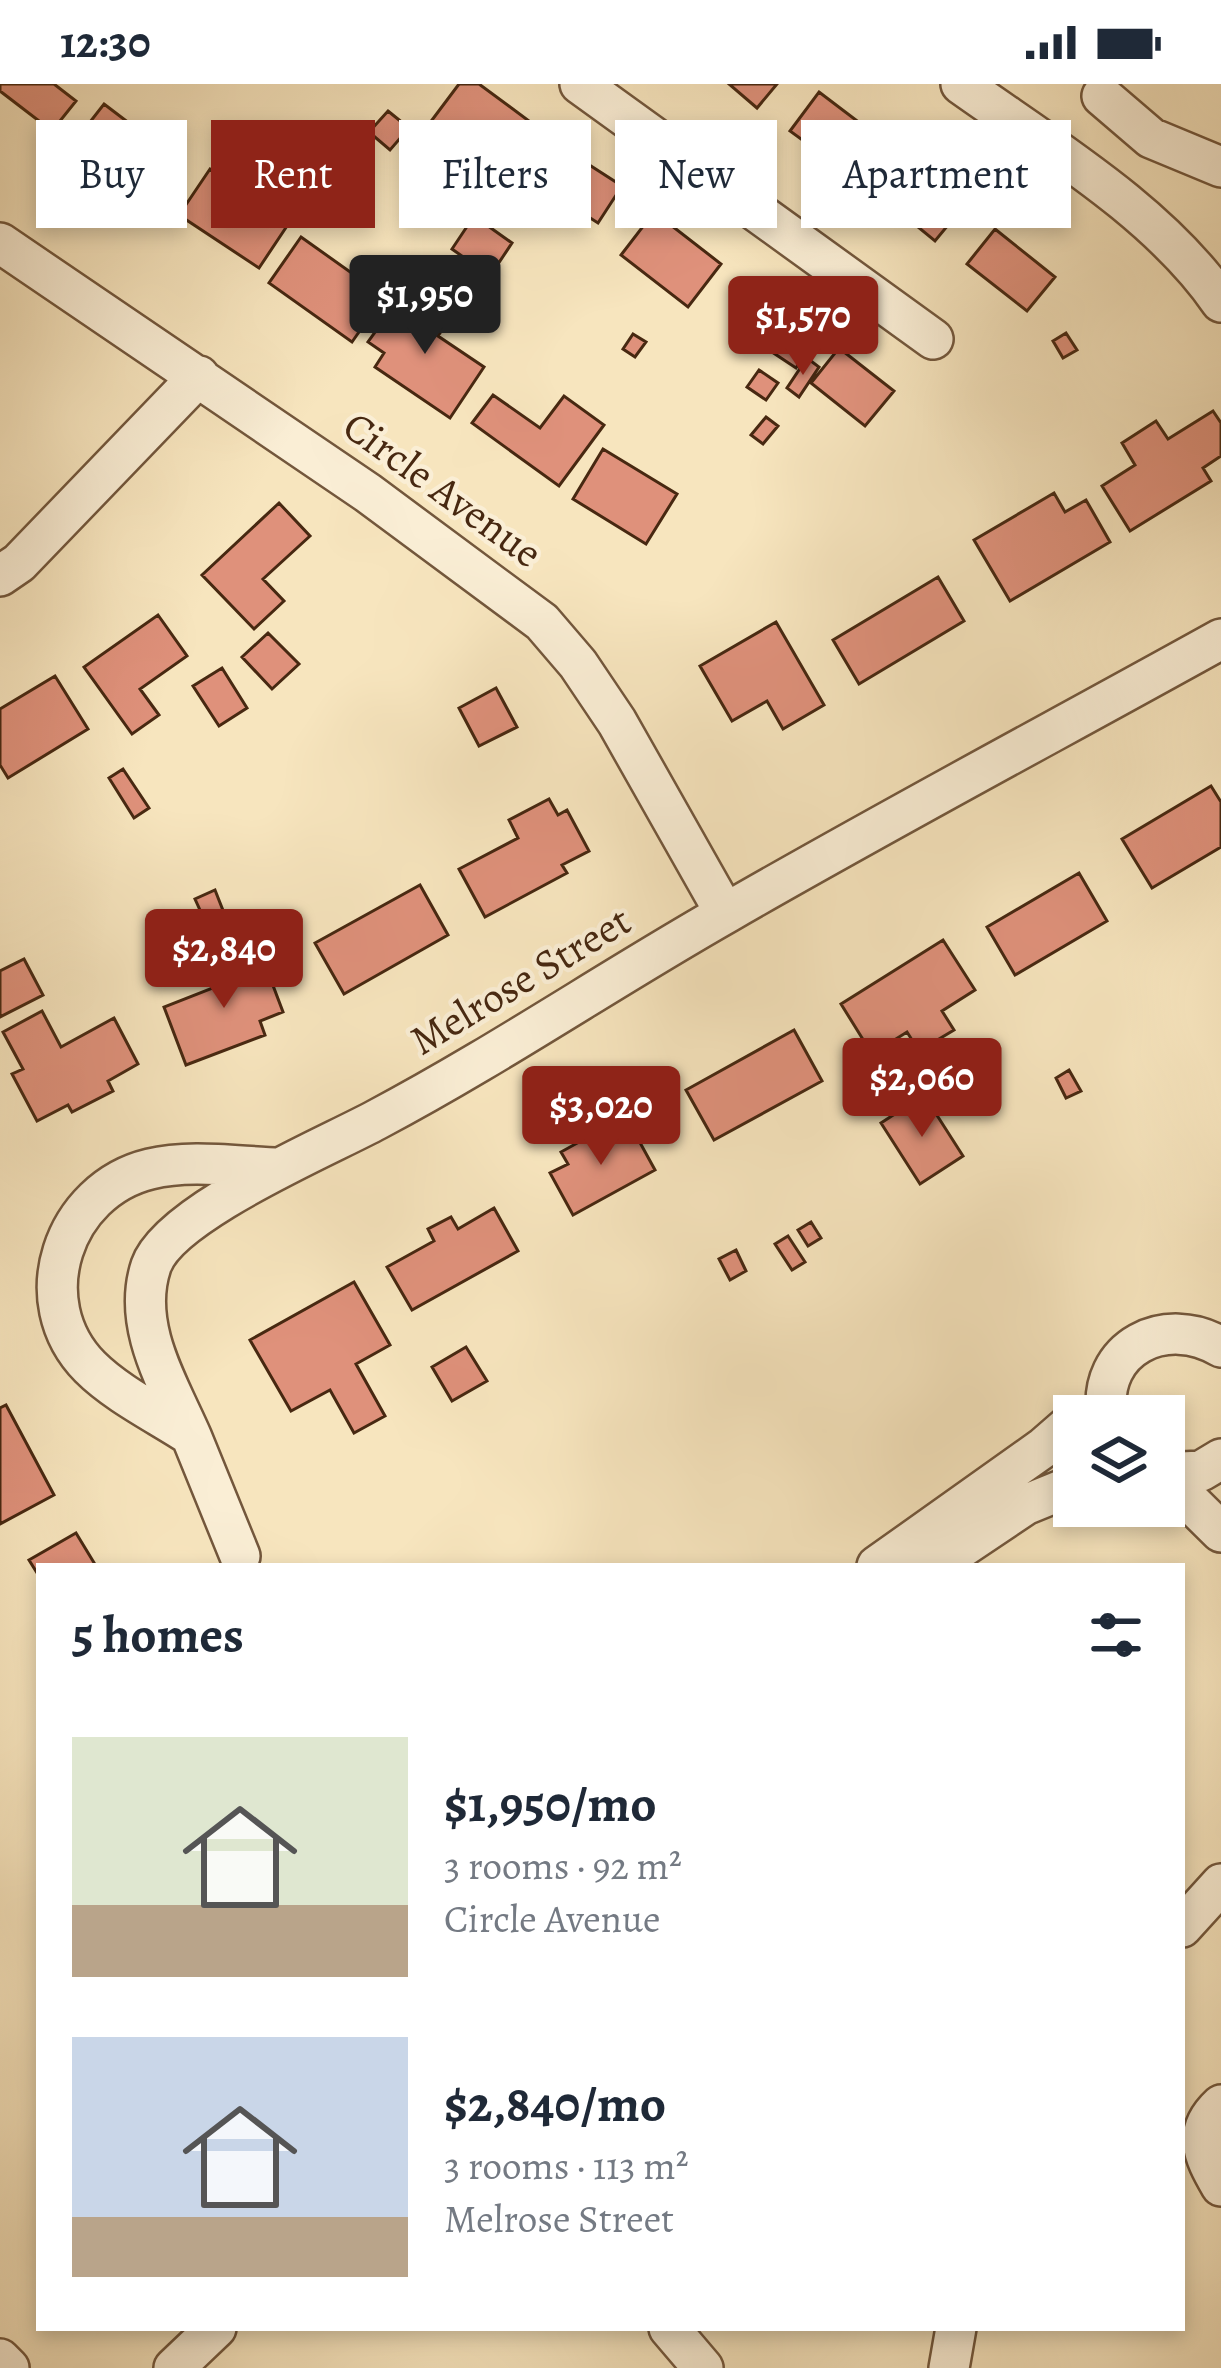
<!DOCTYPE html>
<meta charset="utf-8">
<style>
:root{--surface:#fff;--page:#f6f6f7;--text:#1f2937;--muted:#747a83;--accent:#8f2418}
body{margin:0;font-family:Alegreya,serif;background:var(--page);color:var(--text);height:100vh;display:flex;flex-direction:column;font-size:45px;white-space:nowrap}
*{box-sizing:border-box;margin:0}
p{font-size:39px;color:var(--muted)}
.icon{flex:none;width:66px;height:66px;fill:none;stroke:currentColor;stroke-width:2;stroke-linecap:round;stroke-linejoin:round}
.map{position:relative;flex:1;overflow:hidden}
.panel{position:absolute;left:36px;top:1479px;width:1149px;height:768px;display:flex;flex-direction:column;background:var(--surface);border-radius:0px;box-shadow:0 6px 18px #0003}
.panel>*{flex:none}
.top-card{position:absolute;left:36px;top:36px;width:1149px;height:108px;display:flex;gap:24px}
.buttons{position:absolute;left:1053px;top:1311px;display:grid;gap:24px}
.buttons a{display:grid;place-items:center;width:132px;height:132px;border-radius:0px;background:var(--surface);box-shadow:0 6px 18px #0003;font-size:60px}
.price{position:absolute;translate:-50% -102px;padding:0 27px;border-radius:12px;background:var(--accent);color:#fff;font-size:39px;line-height:78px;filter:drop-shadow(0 3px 6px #0008)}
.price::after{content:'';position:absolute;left:50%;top:72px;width:36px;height:27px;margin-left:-18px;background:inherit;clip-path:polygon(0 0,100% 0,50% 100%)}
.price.on{background:#222;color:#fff}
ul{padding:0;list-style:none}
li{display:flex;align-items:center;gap:36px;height:300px;padding:0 36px}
li span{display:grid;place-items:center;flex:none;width:336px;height:240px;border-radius:0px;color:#555}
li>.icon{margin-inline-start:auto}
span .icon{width:144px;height:144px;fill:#fffc;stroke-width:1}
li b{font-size:51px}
h2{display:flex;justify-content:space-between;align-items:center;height:144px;padding:0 36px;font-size:51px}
.tag{padding:0 42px;border-radius:0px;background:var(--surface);box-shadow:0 6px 18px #0003;font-size:42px;line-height:108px}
.tag.on{background:var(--accent);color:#fff}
.status{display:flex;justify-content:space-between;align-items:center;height:84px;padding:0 60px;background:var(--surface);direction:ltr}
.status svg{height:33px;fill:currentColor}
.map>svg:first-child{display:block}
</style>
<div class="status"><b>12:30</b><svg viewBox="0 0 49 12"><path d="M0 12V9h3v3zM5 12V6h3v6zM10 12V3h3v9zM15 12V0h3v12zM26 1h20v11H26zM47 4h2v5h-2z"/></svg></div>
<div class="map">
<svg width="1221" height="2284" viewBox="0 0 1221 2284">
<rect width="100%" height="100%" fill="#f7e5be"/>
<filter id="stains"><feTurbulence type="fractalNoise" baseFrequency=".00167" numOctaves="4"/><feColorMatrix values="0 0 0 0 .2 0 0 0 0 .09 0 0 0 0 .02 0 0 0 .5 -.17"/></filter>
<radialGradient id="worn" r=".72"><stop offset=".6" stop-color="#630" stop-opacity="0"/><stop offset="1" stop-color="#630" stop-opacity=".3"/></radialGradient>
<!-- building -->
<path fill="#df917b" stroke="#472811" stroke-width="3" d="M0,0H54L76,17L52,47L0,7Z
M459,0H479L529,37L507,65L521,75L501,101L486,90L481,98L420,52Z
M729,0H777L757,24Z
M819,8L877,52L849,90L790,47Z
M104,20L175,74L144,115L72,61Z
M388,27L409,44L390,66L369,48Z
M312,39L346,62L333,81L299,58Z
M891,62L963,123L935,157L862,97Z
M563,64L622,102L598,139L539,101Z
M210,85L289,139L259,184L179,131Z
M258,95L288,115L280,126L251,106Z
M481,102L500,114L490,129L472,117Z
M654,128L721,180L688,223L621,171Z
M474,132L512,159L490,192L452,165Z
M995,145L1055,193L1027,227L967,180Z
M301,153L384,212L352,258L269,199Z
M758,205L821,246L796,284L733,242Z
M430,215L453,230L438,252L484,283L450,334L375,283L384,269L368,258L396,219L417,234Z
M1066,249L1077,266L1063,274L1053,257Z
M633,250L646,258L635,273L623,265Z
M839,264L894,307L865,342L811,299Z
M807,274L819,283L799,313L787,304Z
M759,286L778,299L766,316L747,303Z
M493,311L540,344L564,312L604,341L559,402L472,339Z
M1213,327L1221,339V372L1203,384L1211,397L1130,447L1102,402L1135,381L1122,359L1156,337L1168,355Z
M766,333L778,342L763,360L751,351Z
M603,365L677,410L646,460L573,415Z
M1054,409L1065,428L1086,416L1110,458L1010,517L974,456Z
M279,419L310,452L263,495L284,517L254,545L202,491Z
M938,493L964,537L859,600L833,556Z
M158,531L187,572L140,605L159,631L132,650L84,583Z
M776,538L824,621L783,645L767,617L732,637L700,582Z
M268,549L299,580L272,605L242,573Z
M222,584L247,624L219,642L193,602Z
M55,592L88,645L8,694L0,681V625Z
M496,604L517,643L479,662L459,624Z
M123,685L149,724L134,734L109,694Z
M1211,702L1221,718V763L1152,804L1122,755Z
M549,715L558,731L567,726L589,767L562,781L567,789L485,833L459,785L518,754L509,736Z
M1079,789L1107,837L1015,891L987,843Z
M420,801L448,851L344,910L315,859Z
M215,806L224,829L205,837L195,815Z
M266,841L279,873L260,881L248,848Z
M943,856L975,906L942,927L954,946L919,967L907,948L872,970L841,920Z
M239,867L248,890L266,883L283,928L260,937L265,951L186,981L164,923L218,902L209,878Z
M24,875L43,911L0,933V887Z
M42,927L61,963L114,934L138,980L108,997L113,1007L72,1028L68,1021L37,1037L12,990L23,985L3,948Z
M794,946L822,997L714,1056L686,1006Z
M1069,986L1081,1007L1066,1014L1056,994Z
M924,1011L963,1072L920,1100L881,1039Z
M608,1042L615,1054L632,1044L655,1086L573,1131L550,1089L568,1080L561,1068Z
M494,1124L518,1167L412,1226L387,1183L434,1157L428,1145L451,1133L458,1145Z
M811,1138L821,1154L808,1162L798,1146Z
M788,1152L805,1178L792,1186L775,1160Z
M736,1166L746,1187L730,1196L719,1175Z
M354,1198L390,1261L356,1280L385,1332L354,1349L330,1306L291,1327L250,1256Z
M466,1263L487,1297L452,1317L432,1283Z
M6,1321L54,1411L0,1440V1324Z
M76,1449L96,1482H39V1492L29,1476Z"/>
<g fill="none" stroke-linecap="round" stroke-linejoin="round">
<!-- minor casing -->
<g stroke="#73573c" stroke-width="44">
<path id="minor" d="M580,0L933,255
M961,0C1048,62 1160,129 1221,218
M1102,12L1151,54L1221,83
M0,159L368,409L542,538L578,580L617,638L725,829
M0,492L19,479L199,292
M1107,1332C1097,1263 1166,1230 1221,1263
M190,1351C158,1330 117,1310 90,1283C25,1217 63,1106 150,1085C190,1075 239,1083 280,1084
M1164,1389L1201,1387L1221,1375
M1164,1392L1221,1448
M240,1472C224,1433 208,1393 192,1354C169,1301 131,1242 151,1182C169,1129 324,1064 376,1036C497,972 610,895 728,828C891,734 1057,646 1221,555
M877,1482L1043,1364L1074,1337
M934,1482L1025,1421L1074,1401
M1182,1843L1221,1800
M1221,2021C1192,2048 1203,2071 1221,2102
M669,2244L703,2284
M0,2275L9,2284
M174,2284L216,2244
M949,2284L956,2244"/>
</g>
<!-- minor -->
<use href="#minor" stroke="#faeed5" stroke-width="39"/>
</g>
<g text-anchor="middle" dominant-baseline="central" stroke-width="9" stroke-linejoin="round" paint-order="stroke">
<!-- street labels -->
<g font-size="42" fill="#472811" stroke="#faeed5">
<text transform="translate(443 405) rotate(36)">Circle Avenue</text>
<text transform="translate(520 896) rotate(-31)">Melrose Street</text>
</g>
</g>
<rect width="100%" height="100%" filter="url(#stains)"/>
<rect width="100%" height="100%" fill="url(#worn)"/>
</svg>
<div class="buttons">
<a><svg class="icon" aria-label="layers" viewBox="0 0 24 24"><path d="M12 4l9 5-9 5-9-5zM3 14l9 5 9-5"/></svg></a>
</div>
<b class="price on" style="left:425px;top:273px">$1,950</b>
<b class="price" style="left:803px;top:294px">$1,570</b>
<b class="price" style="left:224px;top:927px">$2,840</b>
<b class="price" style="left:922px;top:1056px">$2,060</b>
<b class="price" style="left:601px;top:1084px">$3,020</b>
<div class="top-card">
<a class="tag">Buy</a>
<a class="tag on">Rent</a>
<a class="tag">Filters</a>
<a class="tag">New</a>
<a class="tag">Apartment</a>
</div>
<section class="panel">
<h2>5 homes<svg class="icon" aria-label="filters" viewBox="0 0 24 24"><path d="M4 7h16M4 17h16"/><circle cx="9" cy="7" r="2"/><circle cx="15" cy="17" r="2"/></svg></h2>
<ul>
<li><span style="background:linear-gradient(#dfe7d0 70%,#b9a48a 0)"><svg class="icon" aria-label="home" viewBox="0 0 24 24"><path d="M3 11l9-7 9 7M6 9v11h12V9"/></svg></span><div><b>$1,950/mo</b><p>3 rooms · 92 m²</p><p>Circle Avenue</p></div></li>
<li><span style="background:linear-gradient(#c9d6e8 75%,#b9a48a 0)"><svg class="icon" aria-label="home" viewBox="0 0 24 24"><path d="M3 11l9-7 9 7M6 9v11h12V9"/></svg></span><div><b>$2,840/mo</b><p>3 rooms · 113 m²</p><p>Melrose Street</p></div></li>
</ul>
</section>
</div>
